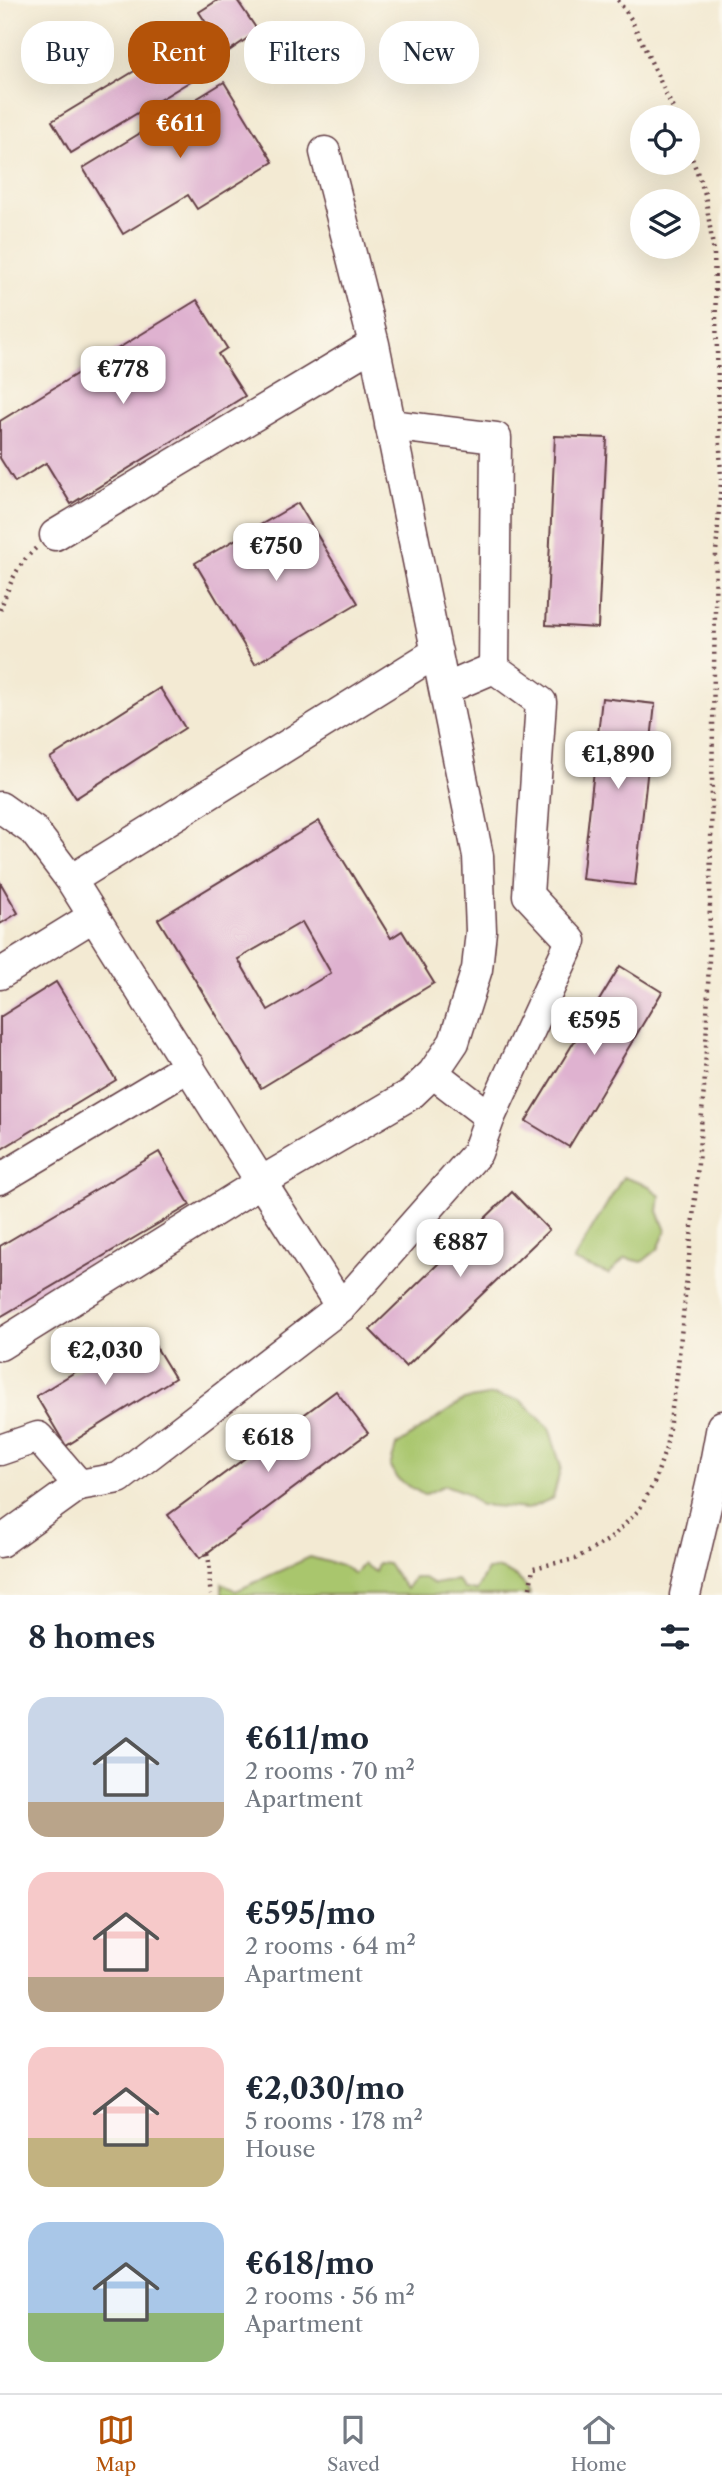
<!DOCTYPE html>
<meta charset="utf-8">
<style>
:root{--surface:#fff;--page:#f2f2f3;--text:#1f2937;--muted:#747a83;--line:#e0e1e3;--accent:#b45309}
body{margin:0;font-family:"Libre Caslon Text",serif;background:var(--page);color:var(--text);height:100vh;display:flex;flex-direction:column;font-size:26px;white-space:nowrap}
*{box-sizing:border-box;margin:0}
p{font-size:23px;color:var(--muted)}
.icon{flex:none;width:38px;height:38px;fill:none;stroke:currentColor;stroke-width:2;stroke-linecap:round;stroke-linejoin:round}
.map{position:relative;height:1595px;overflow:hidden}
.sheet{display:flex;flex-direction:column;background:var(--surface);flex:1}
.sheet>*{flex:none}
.guide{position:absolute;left:21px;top:21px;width:681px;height:63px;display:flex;gap:14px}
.fabs{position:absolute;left:630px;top:105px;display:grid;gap:14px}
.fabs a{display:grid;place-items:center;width:70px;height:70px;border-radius:50%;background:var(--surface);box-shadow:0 7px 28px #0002;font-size:35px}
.price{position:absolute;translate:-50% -60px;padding:0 16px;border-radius:14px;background:#fff;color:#222;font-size:23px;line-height:46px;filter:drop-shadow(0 2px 4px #0008)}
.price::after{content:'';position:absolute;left:50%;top:42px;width:21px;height:16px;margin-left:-10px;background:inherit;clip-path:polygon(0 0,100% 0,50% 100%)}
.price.active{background:var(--accent);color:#fff}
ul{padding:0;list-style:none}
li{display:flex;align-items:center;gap:21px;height:175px;padding:0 28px}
li span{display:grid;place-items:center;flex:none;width:196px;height:140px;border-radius:21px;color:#555}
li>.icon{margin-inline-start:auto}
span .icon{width:84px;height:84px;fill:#fffc;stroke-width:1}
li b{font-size:30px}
h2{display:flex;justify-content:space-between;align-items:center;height:84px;padding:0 28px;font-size:30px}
.chip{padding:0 24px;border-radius:28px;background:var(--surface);box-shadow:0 7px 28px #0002;font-size:24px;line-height:63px}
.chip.active{background:var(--accent);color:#fff}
.tabs{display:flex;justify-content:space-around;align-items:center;height:98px;border-top:2px solid var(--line);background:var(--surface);font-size:19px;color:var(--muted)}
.tabs a{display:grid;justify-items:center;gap:4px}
.tabs .active{color:var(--accent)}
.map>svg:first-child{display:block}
</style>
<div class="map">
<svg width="722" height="1595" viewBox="0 0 722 1595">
<rect width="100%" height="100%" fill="#fbf7ec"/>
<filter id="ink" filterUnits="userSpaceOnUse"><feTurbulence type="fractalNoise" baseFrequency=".0143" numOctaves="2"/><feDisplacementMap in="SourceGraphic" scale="14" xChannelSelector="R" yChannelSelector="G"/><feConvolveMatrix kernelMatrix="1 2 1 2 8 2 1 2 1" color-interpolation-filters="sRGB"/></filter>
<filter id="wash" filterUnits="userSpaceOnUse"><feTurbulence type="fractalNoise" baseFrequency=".00686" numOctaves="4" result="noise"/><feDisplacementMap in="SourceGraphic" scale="28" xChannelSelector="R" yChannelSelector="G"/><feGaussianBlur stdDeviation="1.57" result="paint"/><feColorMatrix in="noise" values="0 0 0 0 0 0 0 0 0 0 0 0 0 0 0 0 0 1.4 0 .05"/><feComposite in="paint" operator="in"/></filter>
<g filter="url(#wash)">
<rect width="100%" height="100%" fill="#f3ead3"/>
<!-- green -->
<path fill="#a9c66d" stroke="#7a724c" stroke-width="2" d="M623,1177L649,1186L660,1196L658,1211L666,1231L658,1249L642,1262L625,1258L609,1274L573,1261Z
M493,1395L520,1400L549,1427L561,1467L553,1498L528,1509L480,1505L464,1492L445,1485L424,1495L399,1480L390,1467L396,1446L464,1400Z
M310,1557L346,1567L354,1574L363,1564L375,1572L378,1563L388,1564L406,1589L414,1578H424L434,1584L457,1580L464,1589L476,1591L487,1570C491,1570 495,1568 499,1569C510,1571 528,1584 530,1595H222V1583L236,1591Z"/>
<g id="blocks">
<!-- building -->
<path fill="#dfb2d0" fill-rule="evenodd" d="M218,0H237L258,31L226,53L199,12Z
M189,38L209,70L71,153L52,121Z
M224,82L273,162L197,209L188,195L123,234L83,168Z
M197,300L227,348L218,354L245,396L71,504L46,463L15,482L0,458V421Z
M555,436L607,438L598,628L546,625Z
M298,503L358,603L255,664L195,563Z
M160,688L185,728L76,798L50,758Z
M602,698L655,704L635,885L582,879Z
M319,821L391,938L402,931L434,983L261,1088L158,919ZM302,922L331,973L268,1010L238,959Z
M0,882L18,913L0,924Z
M620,966L662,992L569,1147L526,1121Z
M56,982L116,1080L0,1150V1017Z
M159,1152L190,1205L0,1317V1246Z
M512,1192L549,1230L406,1367L370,1330Z
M145,1329L175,1378L66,1446L36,1396Z
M336,1391L368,1433L200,1558L168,1515Z"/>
</g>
</g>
<g filter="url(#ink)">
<use href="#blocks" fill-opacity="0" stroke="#633d44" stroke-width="2"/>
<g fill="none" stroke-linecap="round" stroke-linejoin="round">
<!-- minor casing -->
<g stroke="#633d44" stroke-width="33">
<path id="minor" d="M325,152L374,344L478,856L481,931L477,969L454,1042L433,1073L411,1094L261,1182L341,1307
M55,535L374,344
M445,689L494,668
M0,807L34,831L71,880L261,1182L0,1345
M71,880L437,652
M0,974L94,916
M433,1073L490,1117
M0,1179L189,1066
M0,1450L38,1437L79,1485L0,1542
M79,1485L119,1478L341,1307L477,1153L490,1117L571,941L528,895L541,702L494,668L496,438L390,425
M685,1595L711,1485L722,1426"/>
</g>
<!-- path -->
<path stroke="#633d44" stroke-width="4.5" stroke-dasharray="2 5" stroke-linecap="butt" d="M618,0L631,19L677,117
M0,610C9,586 16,566 36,548
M207,1553C212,1570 208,1579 211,1595
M529,1595L533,1568L575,1559L610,1539L639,1510L654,1483L666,1448L677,1375L696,1188L705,1076L709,958L716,553L721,480L714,254L705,194L688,147"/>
<!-- minor -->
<use href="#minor" stroke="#fff" stroke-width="30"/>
</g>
</g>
</svg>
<div class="fabs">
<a><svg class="icon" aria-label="locate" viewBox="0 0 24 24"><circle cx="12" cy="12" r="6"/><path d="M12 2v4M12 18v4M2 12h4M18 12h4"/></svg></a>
<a><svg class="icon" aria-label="layers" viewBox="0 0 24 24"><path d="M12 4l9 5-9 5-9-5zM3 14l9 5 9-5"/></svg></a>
</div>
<b class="price active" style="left:180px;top:160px">€611</b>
<b class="price" style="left:123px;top:406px">€778</b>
<b class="price" style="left:276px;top:583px">€750</b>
<b class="price" style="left:618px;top:791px">€1,890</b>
<b class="price" style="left:594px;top:1057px">€595</b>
<b class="price" style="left:460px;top:1279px">€887</b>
<b class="price" style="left:105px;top:1387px">€2,030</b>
<b class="price" style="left:268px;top:1474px">€618</b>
<div class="guide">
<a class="chip">Buy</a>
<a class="chip active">Rent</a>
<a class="chip">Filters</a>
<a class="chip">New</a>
</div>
</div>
<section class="sheet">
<h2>8 homes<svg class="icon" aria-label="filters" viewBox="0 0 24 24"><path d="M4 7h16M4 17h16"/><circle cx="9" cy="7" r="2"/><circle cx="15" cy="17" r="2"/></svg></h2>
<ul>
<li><span style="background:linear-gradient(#c9d6e8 75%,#b9a48a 0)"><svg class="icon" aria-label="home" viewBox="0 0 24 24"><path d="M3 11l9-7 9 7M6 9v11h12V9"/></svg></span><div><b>€611/mo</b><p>2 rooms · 70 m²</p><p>Apartment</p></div></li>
<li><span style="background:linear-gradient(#f6c9c9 75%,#b9a48a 0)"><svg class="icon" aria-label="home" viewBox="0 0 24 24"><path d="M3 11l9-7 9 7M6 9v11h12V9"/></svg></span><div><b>€595/mo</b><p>2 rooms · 64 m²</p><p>Apartment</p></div></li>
<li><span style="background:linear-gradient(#f6c9c9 65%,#c2b280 0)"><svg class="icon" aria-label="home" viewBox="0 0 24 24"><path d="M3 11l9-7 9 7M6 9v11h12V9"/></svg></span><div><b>€2,030/mo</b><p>5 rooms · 178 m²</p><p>House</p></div></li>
<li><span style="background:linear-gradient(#a9c7e8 65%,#8fb573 0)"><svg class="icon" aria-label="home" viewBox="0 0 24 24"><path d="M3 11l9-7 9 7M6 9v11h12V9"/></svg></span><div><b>€618/mo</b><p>2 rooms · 56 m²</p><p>Apartment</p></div></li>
</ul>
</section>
<nav class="tabs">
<a class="active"><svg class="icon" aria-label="map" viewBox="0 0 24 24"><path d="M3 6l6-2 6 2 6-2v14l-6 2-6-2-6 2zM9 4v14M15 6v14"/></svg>Map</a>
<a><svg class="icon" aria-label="saved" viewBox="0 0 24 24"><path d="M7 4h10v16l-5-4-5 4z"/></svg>Saved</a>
<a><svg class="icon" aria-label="home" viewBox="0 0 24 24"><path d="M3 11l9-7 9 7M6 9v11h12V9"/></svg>Home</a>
</nav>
